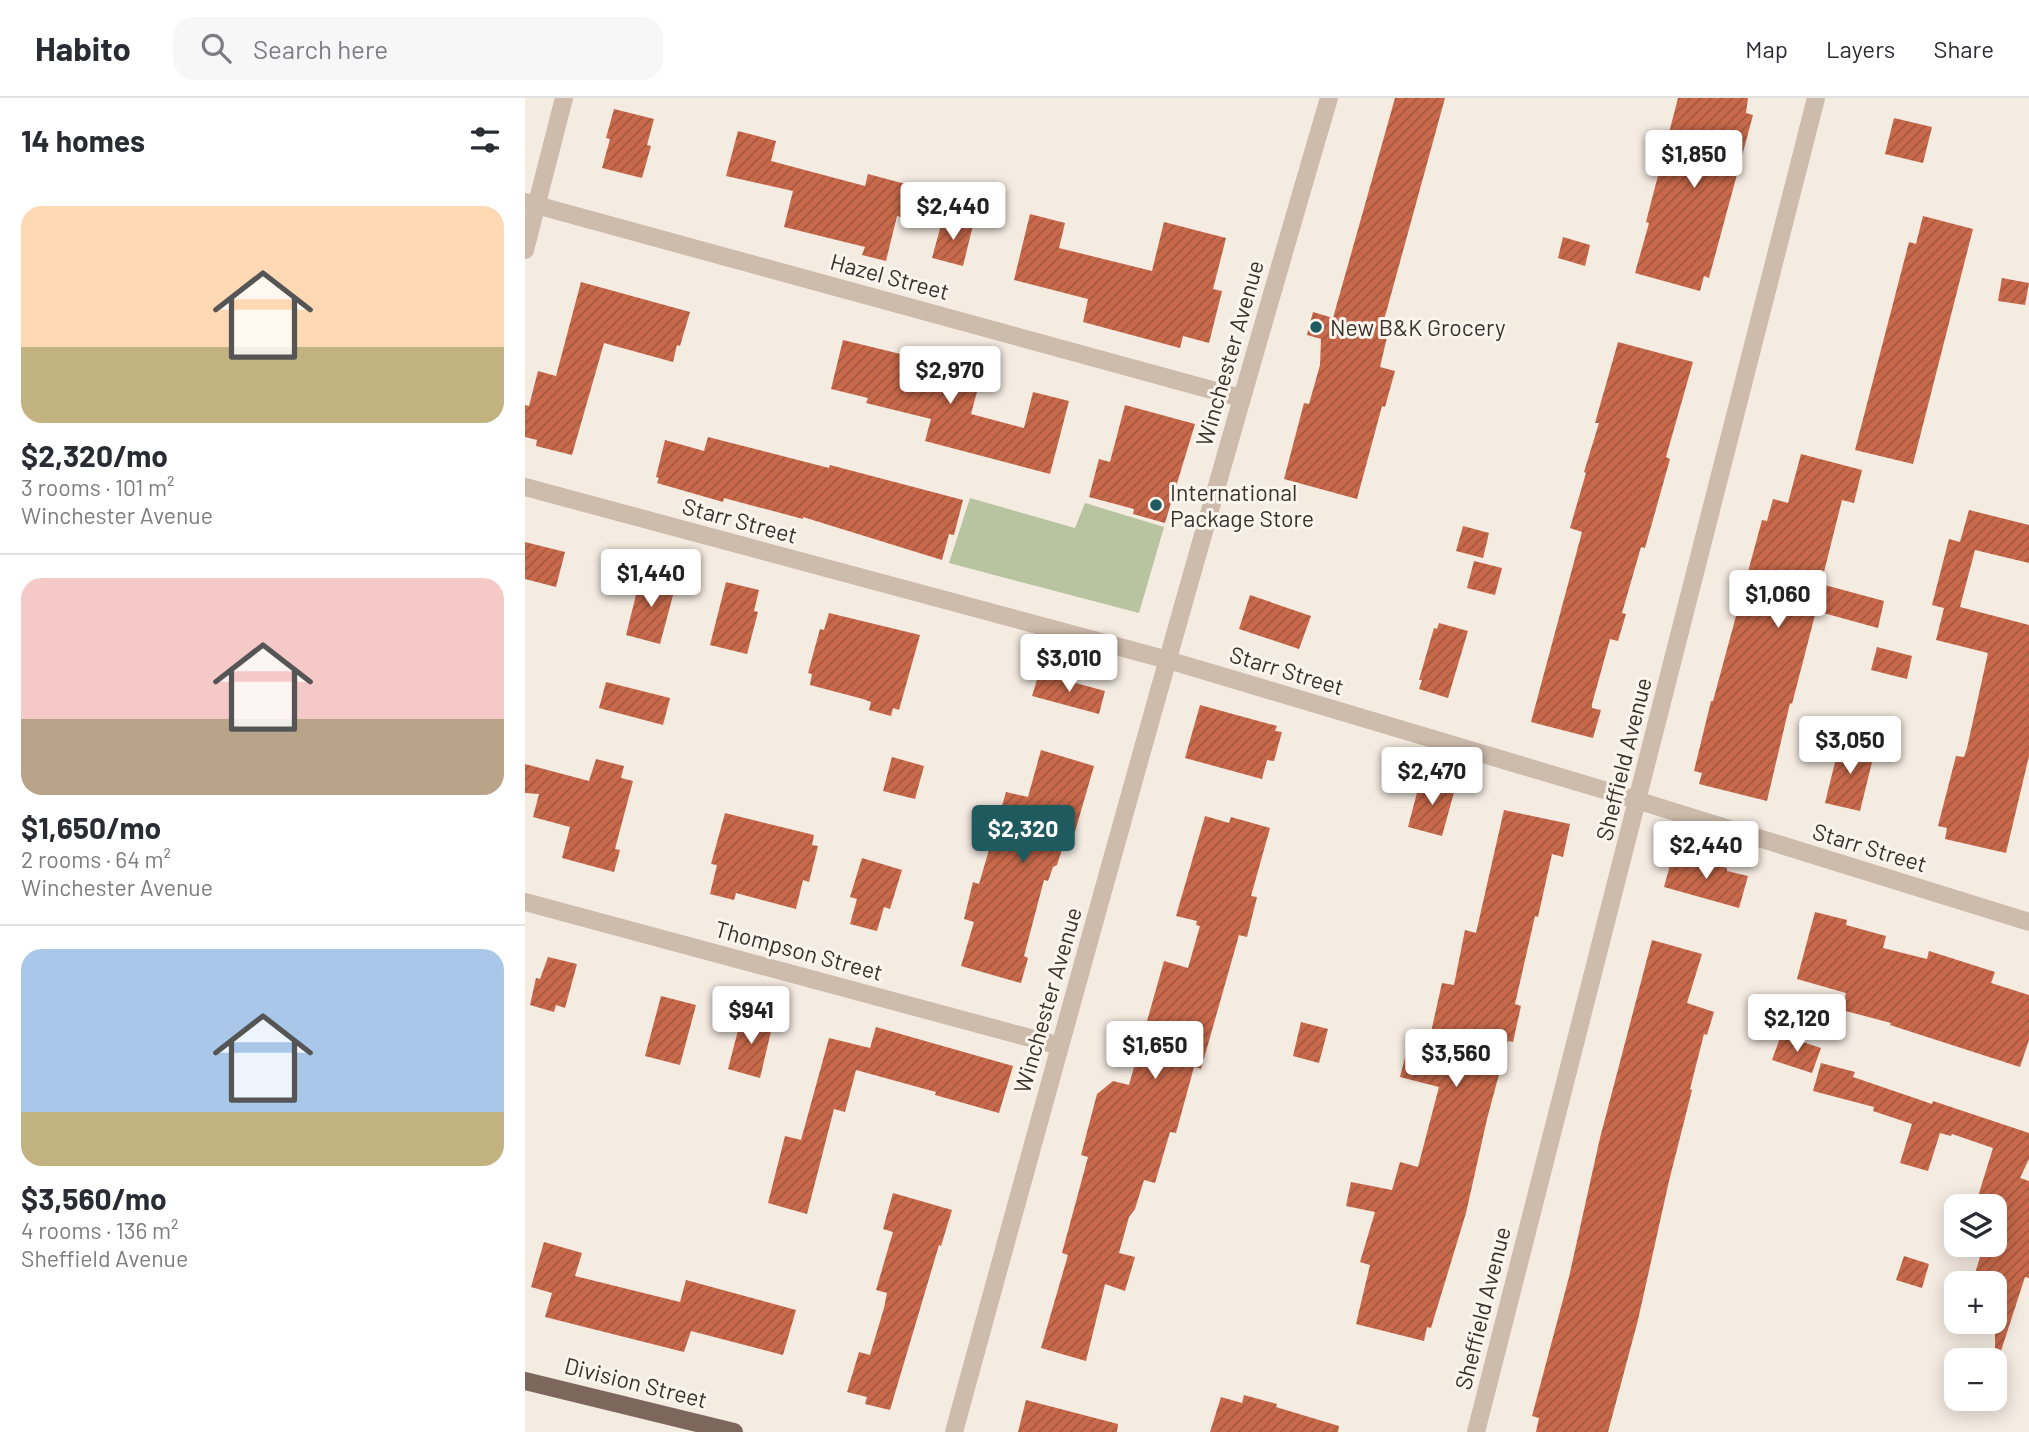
<!DOCTYPE html>
<meta charset="utf-8">
<style>
:root{--surface:#fff;--page:#f7f7f7;--text:#2b2b33;--muted:#7c7c81;--line:#e1e1e2;--accent:#1f5a5e}
body{margin:0;font-family:Barlow,sans-serif;background:var(--page);color:var(--text);height:100vh;display:flex;flex-direction:column;font-size:26px;white-space:nowrap}
*{box-sizing:border-box;margin:0}
p{font-size:23px;color:var(--muted)}
.icon{flex:none;width:38px;height:38px;fill:none;stroke:currentColor;stroke-width:2;stroke-linecap:round;stroke-linejoin:round}
.map{position:relative;flex:1;overflow:hidden}
.side{display:flex;flex-direction:column;background:var(--surface);width:525px}
.side>*{flex:none}
.controls{position:absolute;left:1419px;top:1096px;display:grid;gap:14px}
.controls a{display:grid;place-items:center;width:63px;height:63px;border-radius:14px;background:var(--surface);box-shadow:0 4px 18px #0003;font-size:35px}
.price{position:absolute;translate:-50% -60px;padding:0 16px;border-radius:7px;background:#fff;color:#222;font-size:23px;line-height:46px;filter:drop-shadow(0 2px 4px #0008)}
.price::after{content:'';position:absolute;left:50%;top:42px;width:21px;height:16px;margin-left:-10px;background:inherit;clip-path:polygon(0 0,100% 0,50% 100%)}
.price.on{background:var(--accent);color:#fff}
ul{padding:0;list-style:none}
li{display:grid;align-content:center;gap:14px;height:371px;padding:0 21px}
li+li{border-top:2px solid var(--line)}
li span{display:grid;place-items:center;height:217px;border-radius:21px;color:#555}
li>.icon{margin-inline-start:auto}
span .icon{width:126px;height:126px;fill:#fffc;stroke-width:1}
li b{font-size:30px}
h2{display:flex;justify-content:space-between;align-items:center;height:84px;padding:0 21px;font-size:30px}
header{display:flex;align-items:center;gap:42px;box-sizing:border-box;height:98px;padding:0 35px;background:var(--surface);border-bottom:2px solid var(--line)}
header strong{font-size:33px}
nav{display:flex;gap:38px;margin-inline-start:auto;font-size:24px}
.search{width:490px;height:63px;background:var(--page);display:flex;align-items:center;gap:18px;box-sizing:border-box;padding:0 24px;border-radius:21px;color:var(--muted);font-size:26px}
main{display:flex;flex:1;min-height:0}
.map>svg:first-child{display:block}
</style>
<header>
<strong>Habito</strong>
<div class="search"><svg class="icon" aria-label="search" viewBox="0 0 24 24"><circle cx="10" cy="10" r="6"/><path d="M15 15l6 6"/></svg>Search here</div>
<nav><a>Map</a><a>Layers</a><a>Share</a></nav>
</header>
<main>
<section class="side">
<h2>14 homes<svg class="icon" aria-label="filters" viewBox="0 0 24 24"><path d="M4 7h16M4 17h16"/><circle cx="9" cy="7" r="2"/><circle cx="15" cy="17" r="2"/></svg></h2>
<ul>
<li><span style="background:linear-gradient(#ffd9b3 65%,#c2b280 0)"><svg class="icon" aria-label="home" viewBox="0 0 24 24"><path d="M3 11l9-7 9 7M6 9v11h12V9"/></svg></span><div><b>$2,320/mo</b><p>3 rooms · 101 m²</p><p>Winchester Avenue</p></div></li>
<li><span style="background:linear-gradient(#f6c9c9 65%,#b9a48a 0)"><svg class="icon" aria-label="home" viewBox="0 0 24 24"><path d="M3 11l9-7 9 7M6 9v11h12V9"/></svg></span><div><b>$1,650/mo</b><p>2 rooms · 64 m²</p><p>Winchester Avenue</p></div></li>
<li><span style="background:linear-gradient(#a9c7e8 75%,#c2b280 0)"><svg class="icon" aria-label="home" viewBox="0 0 24 24"><path d="M3 11l9-7 9 7M6 9v11h12V9"/></svg></span><div><b>$3,560/mo</b><p>4 rooms · 136 m²</p><p>Sheffield Avenue</p></div></li>
</ul>
</section>
<div class="map">
<svg width="1504" height="1334" viewBox="0 0 1504 1334">
<defs>
<pattern id="building-hatch" width="6" height="6" patternUnits="userSpaceOnUse" patternTransform="scale(1.75)"><rect width="6" height="6" fill="#c8694b"/><path d="M-1 1l2-2M0 6l6-6M5 7l2-2" fill="none" stroke="#a4573f"/></pattern>
</defs>
<rect width="100%" height="100%" fill="#f4ebe1"/>
<!-- green -->
<path fill="#b8c4a0" d="M445,400L550,430L560,405L639,429L614,515L424,465Z"/>
<!-- building -->
<path fill="url(#building-hatch)" d="M870,0H920L856,233L863,235L855,269L870,273L860,309L857,308L832,401L759,381L779,305L784,306L795,267L796,241L782,237L788,214L808,220Z
M1153,0H1223L1221,15L1228,17L1184,180L1179,178L1175,193L1110,175L1124,125L1121,124Z
M89,11L129,21L122,47L126,48L117,80L77,70L85,41L81,40Z
M1369,20L1407,29L1398,65L1360,56Z
M213,33L251,43L246,63L340,88L343,76L388,88L380,120L372,118L361,163L337,157L340,149L259,129L268,93L201,78Z
M505,116L540,125L534,150L627,173L639,124L701,140L688,191L697,193L684,245L658,238L655,250L558,224L563,201L489,182Z
M1398,118L1448,131L1388,366L1330,352L1384,144L1391,146Z
M418,120L448,127L438,168L407,160Z
M1038,139L1065,147L1060,168L1033,160Z
M1477,180L1504,185L1500,207L1473,203Z
M56,184L165,214L155,248L152,247L148,264L79,245L47,357L11,348L12,342L0,339V307L4,308L13,273L31,278Z
M318,242L388,259L387,261L456,279L446,316L499,330L508,294L544,303L525,376L400,343L406,321L341,305L343,300L306,291Z
M1093,244L1168,264L1141,359L1145,361L1120,450L1116,449L1097,515L1101,516L1093,543L1085,541L1067,606V610L1076,612L1068,640L1006,624L1057,434L1045,430L1061,375L1059,374L1074,325H1070Z
M600,307L670,326L640,425L608,416L609,411L564,399L574,361L585,364Z
M183,339L304,370L305,367L438,402L429,437L424,436L417,462L278,419V421L199,400L198,404L132,385L134,380L131,379L140,342L179,353Z
M1276,356L1337,372L1329,405L1317,402L1296,486L1359,503L1353,530L1291,513L1267,606L1265,605L1242,703L1174,686L1177,675L1169,673L1186,603H1188L1237,422L1242,423L1248,401L1263,405Z
M1444,412L1504,427V465L1450,452L1435,509L1504,527V658L1481,755L1420,741L1422,730L1413,728L1431,658L1439,659L1442,650L1463,555L1411,542L1419,510L1407,507L1424,441L1435,444Z
M938,428L964,435L958,460L931,453Z
M0,444L40,454L31,489L0,481Z
M949,463L977,470L970,497L942,490Z
M116,477L151,486L135,546L101,537Z
M201,484L234,492L229,513L233,514L222,556L185,547Z
M725,497L786,518L774,551L714,531Z
M304,515L395,537L374,612L368,610L366,618L344,612L346,604L338,601L285,587L287,576L283,575L295,531L299,532Z
M914,525L943,533L923,600L894,591L897,582H894L909,530L912,531Z
M1352,549L1387,558L1382,581L1346,572Z
M514,575L580,593L574,616L507,598Z
M81,584L145,600L138,627L74,610Z
M675,607L752,628L750,633L757,634L749,663L742,662L737,681L660,660Z
M1315,644L1350,652L1335,713L1300,705Z
M516,652L569,668L547,744L540,742L532,767L528,769L523,783L519,782L499,858L503,860L496,885L436,868L449,824L439,821L448,784L454,786L481,694L503,699Z
M367,659L399,668L390,701L358,693Z
M71,661L99,668L96,680L108,683L90,751L95,752L89,774L37,760L45,729L8,719L14,696L0,695V666L64,683Z
M907,681L931,687L917,738L883,729L894,687L905,690Z
M979,712L1045,726L1038,759L1027,756L1013,819L1010,818L990,906L996,908L988,944L983,943L962,1021L941,1115L906,1230L902,1229L899,1243L831,1226L845,1167L835,1164L850,1114L821,1108L826,1084L867,1092L875,1064L893,1069L914,989L875,979L883,948L902,952L917,885L929,887L940,832L951,835Z
M200,715L289,737L287,747L293,748L284,784L278,782L271,811L211,795L209,802L185,796L192,767L186,766Z
M680,718L704,725L706,719L745,730L726,798L732,799L722,839L714,837L676,971L669,969L651,1035L645,1034L630,1085L619,1082L610,1111L604,1119L594,1155L610,1159L600,1193L580,1186L561,1263L516,1250L543,1157L537,1155L563,1059L556,1057L572,996L588,983L604,987L639,863L663,870L675,828L671,827L672,823L651,818Z
M1148,756L1202,770V773L1223,778L1214,810L1139,789Z
M337,760L377,772L365,811L359,809L352,833L325,826L332,801L325,799Z
M1290,814L1322,822L1321,827L1361,838L1358,850L1402,861L1404,853L1470,874L1466,885L1504,897V942L1495,969L1365,927L1366,925L1317,912L1321,895L1272,881Z
M1127,842L1177,856L1162,905L1189,914L1182,937L1179,936L1165,991L1167,992L1144,1083L1113,1222L1083,1334H1011L1014,1320L1007,1318L1044,1179L1075,1040Z
M23,859L52,866L40,910L31,907L29,914L5,907L11,880L15,881Z
M136,898L171,907L155,967L120,958Z
M217,917L248,925L235,980L203,971Z
M776,924L803,931L794,965L768,958Z
M351,929L488,968L474,1015L410,997L411,994L331,972L320,1014L309,1011L282,1116L243,1105L260,1038L276,1042L304,940L345,950Z
M1256,937L1296,950L1287,975L1247,962Z
M1296,965L1330,974L1328,979L1407,1006L1408,1003L1504,1035V1061L1495,1080L1504,1083V1180L1500,1179L1475,1256H1470V1185H1447L1459,1146H1470L1471,1108H1450L1468,1050L1427,1036L1426,1038L1415,1035L1403,1073L1375,1065L1387,1026L1348,1013L1349,1009L1288,993Z
M368,1095L427,1112L416,1148L414,1147L365,1312L340,1306L342,1299L322,1294L334,1254L345,1257L359,1210L362,1195L351,1192L368,1134L358,1131Z
M19,1144L57,1155L50,1178L155,1204L161,1182L271,1212L258,1257L166,1233L159,1254L20,1219L27,1195L6,1189Z
M1379,1158L1404,1166L1397,1190L1371,1182Z
M719,1297L752,1306L751,1309L814,1328L813,1334H685L696,1299L717,1305Z
M501,1302L593,1326L592,1334H493Z"/>
<g fill="none" stroke-linecap="round" stroke-linejoin="round">
<!-- minor -->
<path stroke="#cdbbac" stroke-width="18" d="M0,104L716,300
M0,152L39,0
M0,389L643,562L1079,692L1504,824
M0,804L535,948
M429,1334C551,888 674,443 804,0
M951,1334L1291,0"/>
<!-- major -->
<path stroke="#7d675c" stroke-width="18" d="M0,1283L209,1334"/>
</g>
<!-- markers -->
<g fill="#1f5a5e" stroke="#fbf5ee" stroke-width="2.5">
<circle cx="791" cy="229" r="7"/>
<circle cx="631" cy="407" r="7"/>
</g>
<g text-anchor="middle" dominant-baseline="central" stroke-width="6" stroke-linejoin="round" paint-order="stroke">
<!-- street labels -->
<g font-size="23" fill="#3b302b" stroke="#fbf5ee">
<text transform="translate(365 178) rotate(15)">Hazel Street</text>
<text transform="translate(704 255) rotate(-74)">Winchester Avenue</text>
<text transform="translate(215 422) rotate(15)">Starr Street</text>
<text transform="translate(762 572) rotate(17)">Starr Street</text>
<text transform="translate(1098 661) rotate(-76)">Sheffield Avenue</text>
<text transform="translate(1345 749) rotate(17)">Starr Street</text>
<text transform="translate(274 852) rotate(15)">Thompson Street</text>
<text transform="translate(522 902) rotate(-74)">Winchester Avenue</text>
<text transform="translate(957 1210) rotate(-76)">Sheffield Avenue</text>
<text transform="translate(111 1284) rotate(14)">Division Street</text>
</g>
<!-- poi labels -->
<g font-size="23" fill="#3b302b" stroke="#fbf5ee" text-anchor="start">
<text x="805" y="229">New B&amp;K Grocery</text>
<text x="645" y="394">International<tspan x="645" dy="26">Package Store</tspan></text>
</g>
</g>
</svg>
<div class="controls">
<a><svg class="icon" aria-label="layers" viewBox="0 0 24 24"><path d="M12 4l9 5-9 5-9-5zM3 14l9 5 9-5"/></svg></a>
<a>+</a>
<a>−</a>
</div>
<b class="price" style="left:1169px;top:92px">$1,850</b>
<b class="price" style="left:428px;top:144px">$2,440</b>
<b class="price" style="left:425px;top:308px">$2,970</b>
<b class="price" style="left:126px;top:511px">$1,440</b>
<b class="price" style="left:1253px;top:532px">$1,060</b>
<b class="price" style="left:544px;top:596px">$3,010</b>
<b class="price" style="left:1325px;top:678px">$3,050</b>
<b class="price" style="left:907px;top:709px">$2,470</b>
<b class="price on" style="left:498px;top:767px">$2,320</b>
<b class="price" style="left:1181px;top:783px">$2,440</b>
<b class="price" style="left:226px;top:948px">$941</b>
<b class="price" style="left:1272px;top:956px">$2,120</b>
<b class="price" style="left:630px;top:983px">$1,650</b>
<b class="price" style="left:931px;top:991px">$3,560</b>
</div>
</main>
